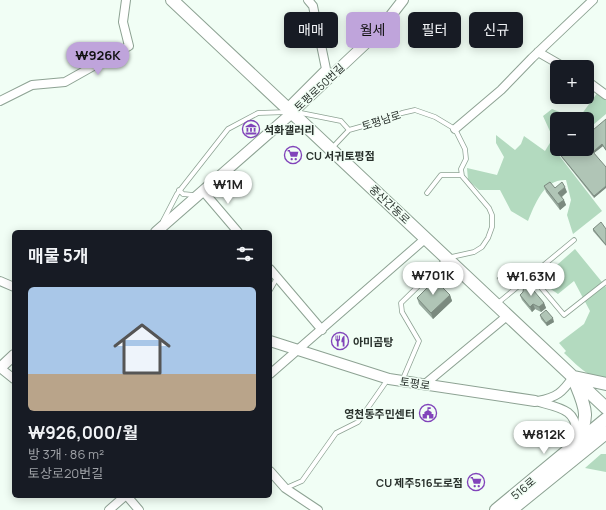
<!DOCTYPE html>
<html lang="ko">
<meta charset="utf-8">
<style>
:root{--surface:#171b24;--page:#242831;--text:#f1f3f6;--muted:#9ea1a6;--accent:#bfa4db}
body{margin:0;font-family:Manrope,"Noto Sans KR",sans-serif;background:var(--page);color:var(--text);height:100vh;display:flex;flex-direction:column;font-size:15px;white-space:nowrap}
*{box-sizing:border-box;margin:0}
p{font-size:13px;color:var(--muted)}
.icon{flex:none;width:22px;height:22px;fill:none;stroke:currentColor;stroke-width:2;stroke-linecap:round;stroke-linejoin:round}
.map{position:relative;flex:1;overflow:hidden}
.details{position:absolute;left:12px;top:230px;width:260px;height:268px;display:flex;flex-direction:column;background:var(--surface);border-radius:6px;box-shadow:0 2px 10px #0003}
.details>*{flex:none}
.banner{position:absolute;left:284px;top:12px;width:262px;height:36px;display:flex;gap:8px}
.controls{position:absolute;left:550px;top:60px;display:grid;gap:8px}
.controls a{display:grid;place-items:center;width:44px;height:44px;border-radius:6px;background:var(--surface);box-shadow:0 2px 10px #0003;font-size:20px}
.price{position:absolute;translate:-50% -34px;padding:0 9px;border-radius:14px;background:#fff;color:#222;font-size:13px;line-height:26px;filter:drop-shadow(0 1px 2px #0008)}
.price::after{content:'';position:absolute;left:50%;top:24px;width:12px;height:9px;margin-left:-6px;background:inherit;clip-path:polygon(0 0,100% 0,50% 100%)}
.price.selected{background:var(--accent);color:#111}
ul{padding:0;list-style:none}
li{display:grid;align-content:center;gap:8px;height:212px;padding:0 16px}
li span{display:grid;place-items:center;height:124px;border-radius:6px;color:#555}
li>.icon{margin-inline-start:auto}
span .icon{width:72px;height:72px;fill:#fffc;stroke-width:1}
li b{font-size:17px}
h2{display:flex;justify-content:space-between;align-items:center;height:48px;padding:0 16px;font-size:17px}
.tag{padding:0 14px;border-radius:6px;background:var(--surface);box-shadow:0 2px 10px #0003;font-size:14px;line-height:36px}
.tag.selected{background:var(--accent);color:#111}
.map>svg:first-child{display:block}
</style>
<div class="map">
<svg width="606" height="510" viewBox="0 0 606 510">
<rect width="100%" height="100%" fill="#f1fef5"/>
<!-- green -->
<path fill="#b3dabf" d="M598,92L606,97V114L587,130V119H557V149H564L558,154L602,211L573,234L567,215L571,200L566,180C544,179 535,204 528,221L511,211L500,190H479L468,180L467,168L497,175L504,157L496,143V135L515,150L521,144L524,136L545,151L553,138L543,116L552,109L570,116L581,115Z
M575,249L606,287V380C588,378 577,365 564,353L566,351L559,343L584,324L590,311L574,281L558,294L539,281Z
M601,454H606V472L585,468Z"/>
<g fill="none" stroke-linecap="round" stroke-linejoin="round">
<!-- service casing -->
<g stroke="#8da293" stroke-width="5.5">
<path id="service" d="M296,112L341,121L349,130
M332,148L349,130L381,121L402,113L415,110L435,117L455,129L465,149L466,159L461,169L462,176L489,208L492,215V227L488,238L482,247L474,252L447,258L401,303L402,312L419,341L402,381
M179,190L183,194L193,195
M427,193L441,175H461
M163,221L177,194L228,129L258,113L288,112
M538,284L564,315L606,282
M270,290L277,278
M498,303L574,240
M286,488L302,481L336,433L358,422L388,379"/>
</g>
<!-- minor casing -->
<g stroke="#8da293" stroke-width="10">
<path id="minor" d="M538,52L564,67
M587,81L606,95
M0,101L32,85L65,82L129,46L123,22L126,0
M288,107L326,69L313,6L308,0
M455,129L501,90L532,58L593,0
M203,191L238,232
M270,269L322,330
M0,281L14,287
M0,368L14,379
M270,374L426,238
M425,384L507,316
M535,401C555,407 580,408 575,436
M538,401C557,397 562,393 573,377
M270,471L285,488L318,510
M127,496L139,510
M109,510L125,496"/>
</g>
<!-- tertiary casing -->
<g stroke="#8da293" stroke-width="12">
<path id="tertiary" d="M156,232L293,112L379,31L403,0
M270,341L389,379L535,401
M0,368L14,355"/>
</g>
<!-- secondary casing -->
<g stroke="#8da293" stroke-width="14">
<path id="secondary" d="M172,0L606,408
M574,377L606,384
M573,440C593,421 584,404 575,382
M496,510L606,419
M511,510L606,433"/>
</g>
<!-- service -->
<use href="#service" stroke="#fff" stroke-width="4"/>
<!-- minor -->
<use href="#minor" stroke="#fff" stroke-width="8"/>
<!-- tertiary -->
<use href="#tertiary" stroke="#fff" stroke-width="10"/>
<!-- secondary -->
<use href="#secondary" stroke="#fff" stroke-width="12"/>
</g>
<!-- wall -->
<path fill="#97a99d" d="M606,119V151L603,146L594,153V198L559,154L558,152L587,149Z
M544,186L567,192L562,197L566,205L560,210L546,192Z
M593,229H606V246L593,231Z
M450,295L452,301L433,319L419,304L417,298Z
M520,295L544,303L546,308L541,312L535,309L532,312L522,300Z
M540,315L554,322L547,326L541,319Z"/>
<!-- shaded-wall -->
<path fill="#7b8a7f" d="M602,144L603,146L594,153L593,152Z
M606,186V188L594,198V196Z
M565,187L567,192L560,198L558,193Z
M564,200L566,205L560,210L558,204Z
M507,281L508,282L503,286L502,284Z
M450,295L452,301L433,319L431,313Z
M544,303L546,308L541,312L539,307Z
M533,304L535,309L532,312L530,307Z
M553,318L554,322L547,326L546,323Z"/>
<!-- building -->
<path fill="#b0c5b6" stroke="#7b8a7f" d="M606,119V150L602,144L593,152L606,167V186L594,196L558,152L562,149H587V135Z
M550,182L555,188L562,182L565,187L558,193L564,200L558,204L544,186Z
M601,222L606,229V245L593,229Z
M502,274L507,281L502,284L497,278Z
M435,280L450,295L431,313L417,298Z
M524,284L529,285L544,303L539,307L533,304L530,307L520,295L523,292Z
M546,310L553,318L546,323L540,315Z"/>
<!-- icons -->
<defs>
<g id="museum-ring" transform="scale(0.9)"><circle r="9.5" fill="#f1fef5" stroke="#8144ba" stroke-width="1.5"/><path d="M0-6L6-3V-2H-6V-3ZM-5-1h2V3h-2ZM-1-1h2V3h-2ZM3-1h2V3H3ZM-6 4H6V6H-6Z" fill="#8144ba"/></g>
<g id="supermarket-ring" transform="scale(0.9)"><circle r="9.5" fill="#f1fef5" stroke="#8144ba" stroke-width="1.5"/><path d="M-6-5.5h2.5l.6 2H6L4.5 2H-2.5L-4.4-4H-6ZM-1.5 3.2a1.3 1.3 0 1 0 .1 0ZM3 3.2a1.3 1.3 0 1 0 .1 0Z" fill="#8144ba"/></g>
<g id="restaurant-ring" transform="scale(0.9)"><circle r="9.5" fill="#f1fef5" stroke="#8144ba" stroke-width="1.5"/><path d="M-5-6h1v4h1v-4h1v4h1v-4h1v5L-1.5 .5V6h-2V.5L-5-1ZM5-6V6H3V1.5H1.5Q1.5-4 5-6Z" fill="#8144ba"/></g>
<g id="civic-ring" transform="scale(0.9)"><circle r="9.5" fill="#f1fef5" stroke="#8144ba" stroke-width="1.5"/><path d="M-.6-6.5H3V-4.5H.6V-3L4-1V1h2V6H-6V1h2V-1L-.6-3ZM-1.2 2.5V6h2.4V2.5Z" fill="#8144ba"/></g>
</defs>
<g fill-rule="evenodd">
<use href="#museum-ring" x="251" y="129"/>
<use href="#supermarket-ring" x="293" y="155"/>
<use href="#restaurant-ring" x="340" y="341"/>
<use href="#civic-ring" x="428" y="413"/>
<use href="#supermarket-ring" x="476" y="482"/>
</g>
<g text-anchor="middle" dominant-baseline="central" stroke-width="3" stroke-linejoin="round" paint-order="stroke">
<!-- street labels -->
<g font-size="11" fill="#29312c" stroke="#f1fef5">
<text transform="translate(319 87) rotate(-43)">토평로50번길</text>
<text transform="translate(381 120) rotate(-18)">토평남로</text>
<text transform="translate(390 204) rotate(43)">중산간동로</text>
<text transform="translate(415 383) rotate(8)">토평로</text>
<text transform="translate(523 488) rotate(-40)">516로</text>
</g>
<!-- poi labels -->
<g font-size="11" font-weight="bold" fill="#29312c" stroke="#f1fef5" text-anchor="start">
<text x="264" y="129">석화갤러리</text>
<text x="306" y="155">CU 서귀토평점</text>
<text x="353" y="341">아미곰탕</text>
<text x="415" y="413" text-anchor="end">영천동주민센터</text>
<text x="463" y="482" text-anchor="end">CU 제주516도로점</text>
</g>
</g>
</svg>
<div class="controls">
<a>+</a>
<a>−</a>
</div>
<b class="price selected" style="left:98px;top:76px">₩926K</b>
<b class="price" style="left:228px;top:205px">₩1M</b>
<b class="price" style="left:433px;top:296px">₩701K</b>
<b class="price" style="left:531px;top:297px">₩1.63M</b>
<b class="price" style="left:544px;top:455px">₩812K</b>
<div class="banner">
<a class="tag">매매</a>
<a class="tag selected">월세</a>
<a class="tag">필터</a>
<a class="tag">신규</a>
</div>
<section class="details">
<h2>매물 5개<svg class="icon" aria-label="filters" viewBox="0 0 24 24"><path d="M4 7h16M4 17h16"/><circle cx="9" cy="7" r="2"/><circle cx="15" cy="17" r="2"/></svg></h2>
<ul>
<li><span style="background:linear-gradient(#a9c7e8 70%,#b9a48a 0)"><svg class="icon" aria-label="home" viewBox="0 0 24 24"><path d="M3 11l9-7 9 7M6 9v11h12V9"/></svg></span><div><b>₩926,000/월</b><p>방 3개 · 86 m²</p><p>토상로20번길</p></div></li>
</ul>
</section>
</div>
